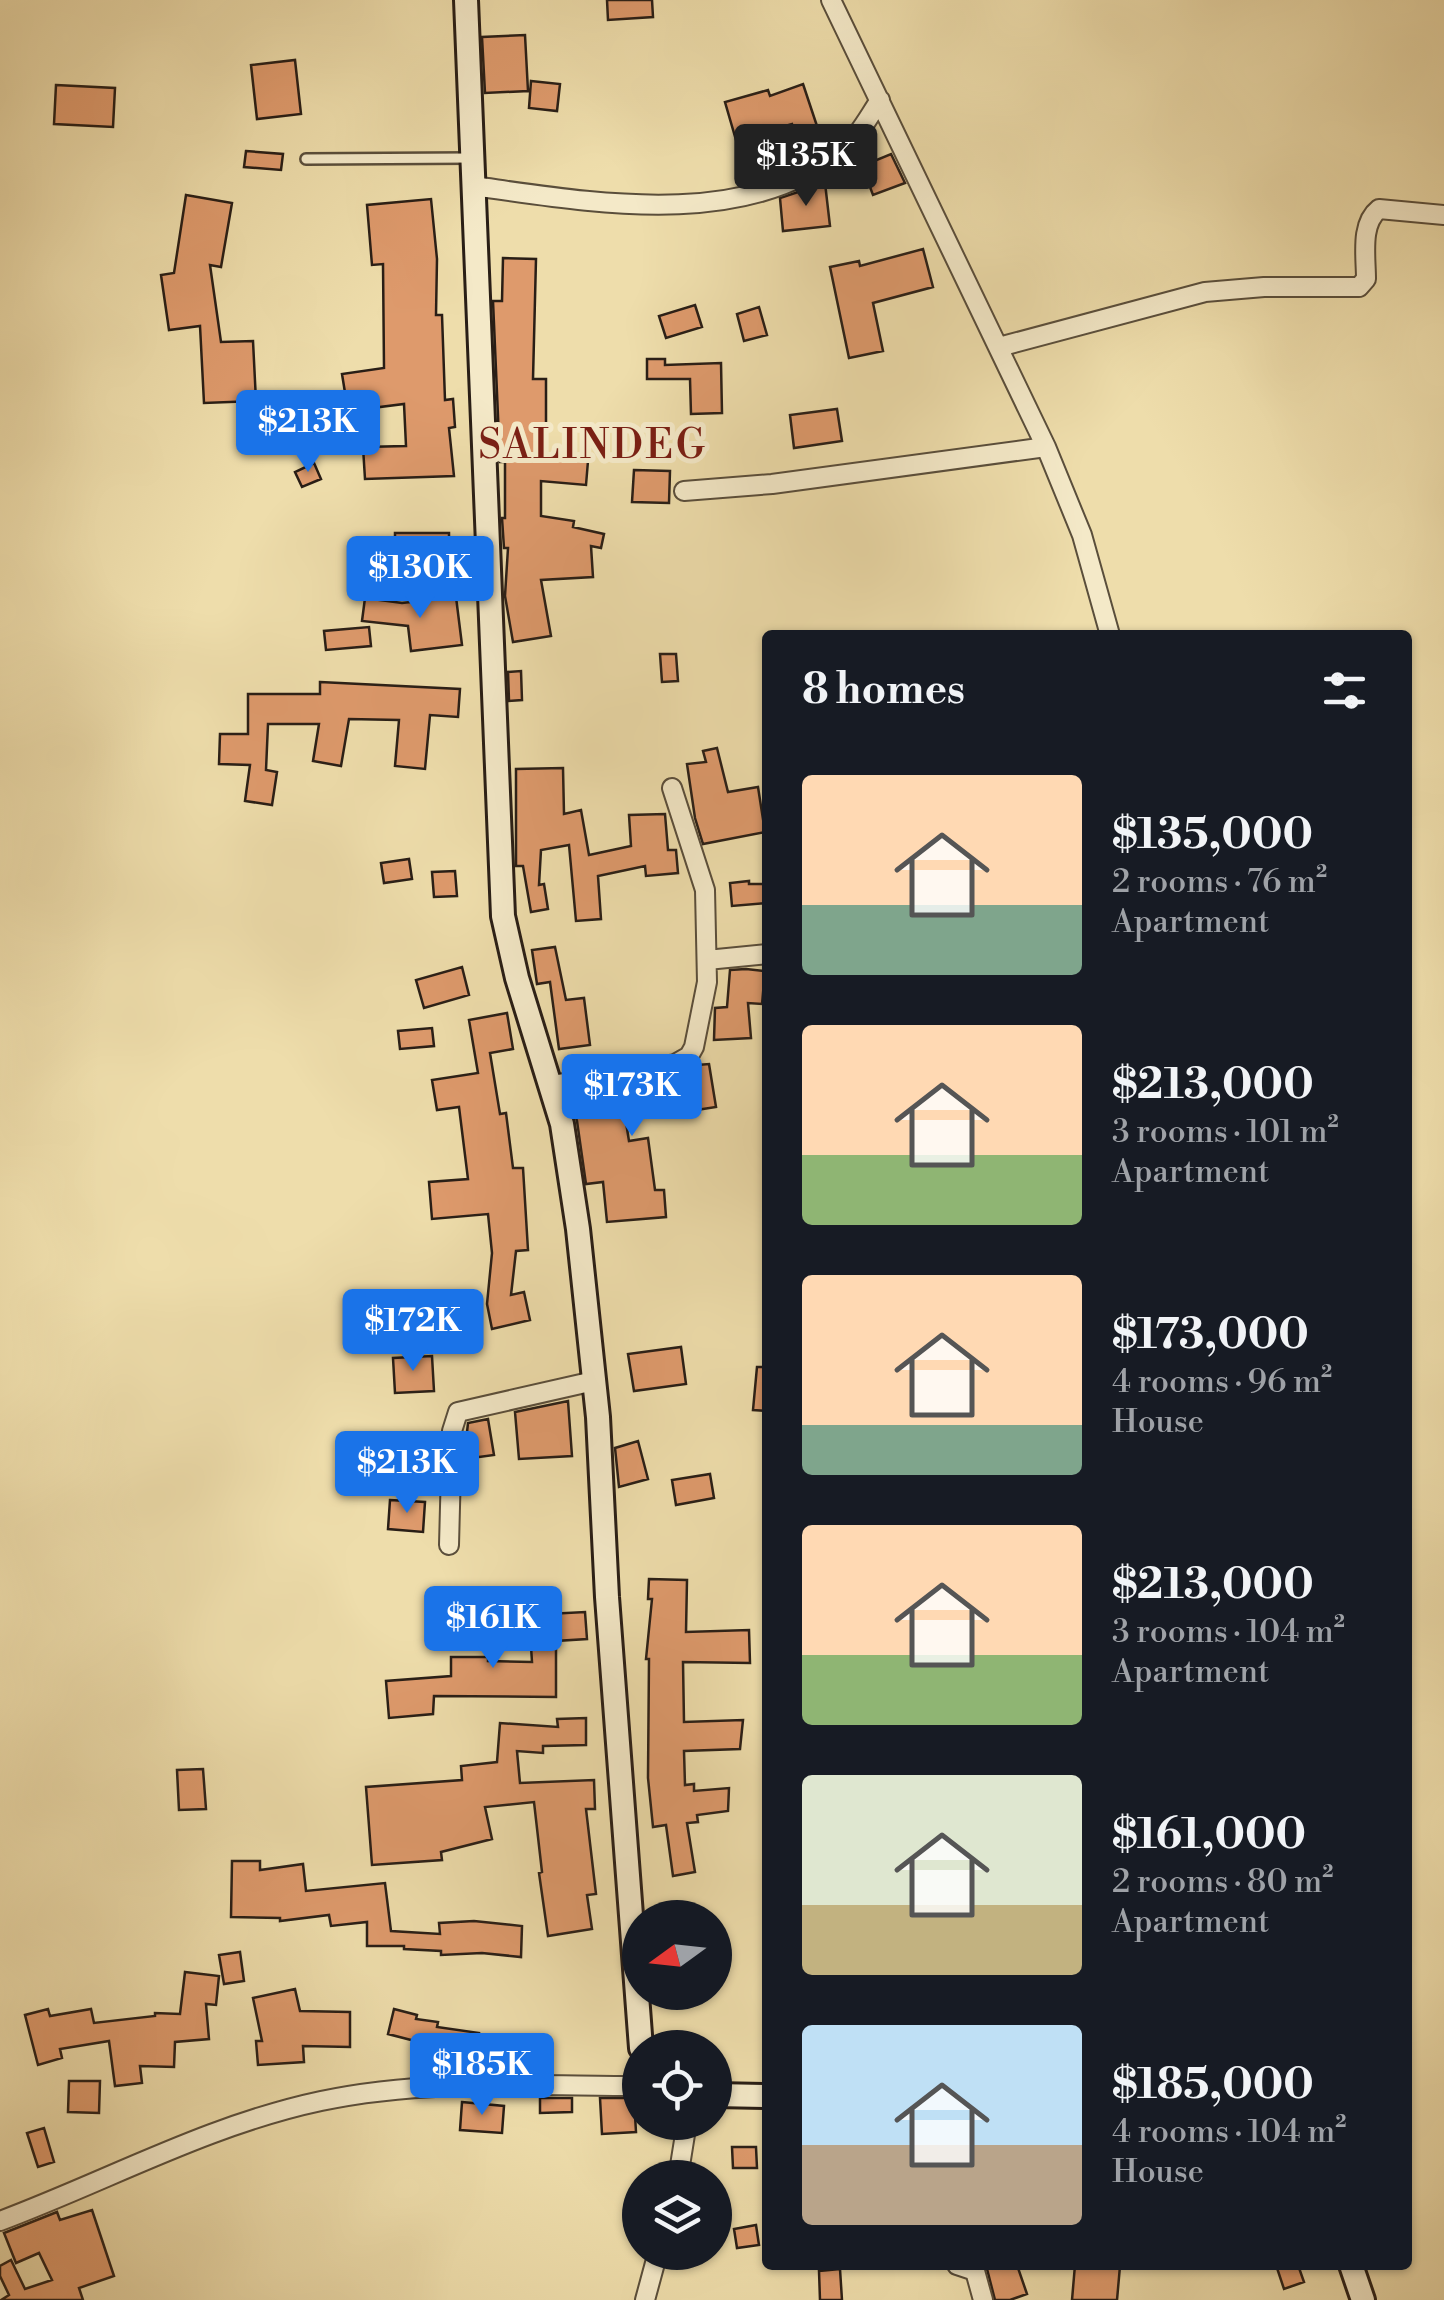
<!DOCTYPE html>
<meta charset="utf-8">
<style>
:root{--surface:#171b24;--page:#242831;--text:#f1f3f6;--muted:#9ea1a6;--accent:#1a73e8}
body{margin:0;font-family:"Libre Bodoni",serif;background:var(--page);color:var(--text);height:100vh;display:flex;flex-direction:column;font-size:38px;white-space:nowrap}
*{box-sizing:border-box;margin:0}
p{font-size:32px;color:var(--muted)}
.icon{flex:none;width:55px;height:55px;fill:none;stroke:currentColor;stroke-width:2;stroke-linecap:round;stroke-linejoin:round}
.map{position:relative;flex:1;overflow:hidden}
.drawer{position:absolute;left:762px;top:630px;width:650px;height:1640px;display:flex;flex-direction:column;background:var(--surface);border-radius:10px;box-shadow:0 2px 8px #0004}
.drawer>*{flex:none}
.needle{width:65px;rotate:255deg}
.controls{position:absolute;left:622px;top:1900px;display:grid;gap:20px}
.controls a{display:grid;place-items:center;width:110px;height:110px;border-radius:50%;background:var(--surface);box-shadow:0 2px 8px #0004;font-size:50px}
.price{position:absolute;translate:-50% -85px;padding:0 22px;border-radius:10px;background:var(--accent);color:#fff;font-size:32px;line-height:65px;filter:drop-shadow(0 2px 5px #0008)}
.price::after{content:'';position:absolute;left:50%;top:60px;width:30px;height:22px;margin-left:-15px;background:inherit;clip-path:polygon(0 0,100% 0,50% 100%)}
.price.on{background:#222;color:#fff}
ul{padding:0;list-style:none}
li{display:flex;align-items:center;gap:30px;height:250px;padding:0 40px}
li span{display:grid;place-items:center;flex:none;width:280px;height:200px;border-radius:10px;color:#555}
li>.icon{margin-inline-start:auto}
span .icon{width:120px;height:120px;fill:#fffc;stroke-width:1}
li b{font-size:42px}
h2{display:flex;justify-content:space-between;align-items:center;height:120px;padding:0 40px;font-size:42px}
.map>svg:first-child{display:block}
</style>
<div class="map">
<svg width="1444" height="2300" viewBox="0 0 1444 2300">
<rect width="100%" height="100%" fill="#eeddab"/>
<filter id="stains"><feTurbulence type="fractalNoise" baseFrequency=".002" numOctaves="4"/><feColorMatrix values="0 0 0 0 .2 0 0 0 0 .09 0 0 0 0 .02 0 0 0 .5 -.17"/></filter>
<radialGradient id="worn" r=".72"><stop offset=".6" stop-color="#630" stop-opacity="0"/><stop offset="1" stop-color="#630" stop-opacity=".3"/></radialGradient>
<!-- building -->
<path fill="#de9a6c" stroke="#291e16" stroke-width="2.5" d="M607,0H652L653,17L608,20Z
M525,35L528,91L485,93L482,37Z
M295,60L301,114L257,119L251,65Z
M531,81L560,84L557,111L529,108Z
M803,84L819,132L797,139L792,124L736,140L725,102L768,90L770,96Z
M56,85L115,88L113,127L54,124Z
M246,151L283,154L281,170L244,167Z
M891,154L905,183L873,195L862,166Z
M825,183L830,226L783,231L780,198Z
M186,195L232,203L221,267L210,265L221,342L253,341L256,401L204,403L200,326L169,330L161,275L174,273Z
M431,199L437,259L436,315H442L445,400L453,399L455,427L449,428L454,476L365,479L363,447L406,446L404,404L348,411L342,374L384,368L383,264L372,265L367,205Z
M923,249L933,287L873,303L883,351L849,358L830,267L859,261L860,266Z
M503,258L536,259L533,379H546V458L588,461L586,485L541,481V516L574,521L573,527L604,534L601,548L591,546L593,577L541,580L551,636L513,642L505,596L508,548H504L502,518H505V462H500L493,301H502Z
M695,305L702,327L666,338L659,316Z
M759,307L767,335L744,341L737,314Z
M647,359H665V365L721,363L722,413L691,414L690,379H647Z
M837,409L842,441L794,448L790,415Z
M314,463L321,479L302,487L295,472Z
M634,470L670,471L669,503L632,502Z
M395,533H449V563L395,562Z
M456,597L462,645L411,651L408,626L362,621L365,598L402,603Z
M369,627L371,646L326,650L324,631Z
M660,654H676L678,681L662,682Z
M521,671L522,700L509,701L508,672Z
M320,682L460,689L458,717L430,715L425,769L395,766L399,720L349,719L341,766L313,761L319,724H268L266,770L277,772L272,805L245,801L250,765L219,764L220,734H248V694H320Z
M717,748L728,792L758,787L765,832L703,844L695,818L687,764L706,762L703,751Z
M563,768L564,814L581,810L589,855L631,846L629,815L665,814L668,850H676L678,873L646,876L645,866L598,876L601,919L576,921L569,845L541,850L539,885L544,884L548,909L531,912L523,866H516V769Z
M409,859L412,879L384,883L381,863Z
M455,871L457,896L434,897L432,872Z
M749,881V884H768V903L732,906L730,883Z
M555,947L566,1000L584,998L590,1045L559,1049L550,982L537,984L532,950Z
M462,967L469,995L424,1008L416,980Z
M746,969L765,971L762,1004L748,1003L751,1038L714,1040L715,1008L727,1007L730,970Z
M507,1013L513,1049L490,1053L500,1114L506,1113L513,1168H523L528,1250L516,1251L511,1295L524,1292L530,1320L492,1329L487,1304L492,1253L488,1214L432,1219L429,1182L468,1179L459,1107L437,1110L432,1080L478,1073L469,1020Z
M432,1028L434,1046L400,1049L398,1031Z
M709,1064L716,1107L677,1113L676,1107L624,1110L629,1141L648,1138L655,1190H664L666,1217L607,1222L603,1182L586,1184L577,1121L569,1095L677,1076L697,1065Z
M681,1347L686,1384L634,1391L628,1354Z
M432,1356L434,1391L395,1393L393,1358Z
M757,1367H768V1411L753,1410Z
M568,1401L572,1456L519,1459L515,1412Z
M488,1419L494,1455L464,1459L468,1423Z
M638,1441L648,1479L619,1487L615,1448Z
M710,1474L714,1498L676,1505L672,1480Z
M390,1500L425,1502L423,1532L388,1529Z
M649,1579L687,1580L686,1632L749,1630L750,1663L683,1662L684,1722L743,1720L740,1749L684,1751L685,1785L694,1784V1791L729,1788L728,1811L697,1815L698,1822L687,1823L695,1872L673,1876L666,1825L653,1827L648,1778L649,1659H646L652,1599H648Z
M585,1612L587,1639L556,1641V1697L434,1696L433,1714L389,1718L386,1681L451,1676V1657H488V1661L532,1662L529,1615Z
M586,1718V1745L543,1746V1753L517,1751L520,1783L594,1780L595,1809H586L596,1894L587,1895L592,1929L548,1936L539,1873L542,1872L534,1802L485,1807L492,1839L441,1852L442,1860L372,1865L366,1787L462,1780L461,1766L497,1762L500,1723L558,1727L557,1719Z
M203,1769L206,1809L179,1810L177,1770Z
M232,1861H260V1870L303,1864L306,1891L385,1883L391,1931L440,1934L439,1923L474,1921L522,1926L521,1957L482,1953L441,1955V1951L404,1949V1946H367V1922L331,1926L329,1915L280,1921V1918L231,1917Z
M240,1952L244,1981L224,1984L219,1955Z
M185,1972L219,1976L216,2005L206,2004L209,2039L175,2042L174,2067L140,2066L142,2083L115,2086L109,2041L60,2049L62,2058L38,2065L25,2015L48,2009L50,2016L91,2009L94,2023L155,2016V2013L180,2014Z
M295,1989L300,2011L350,2012V2047L303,2046L304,2062L258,2065L256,2041H262L253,1998Z
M394,2009L417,2015L416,2019L438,2022L437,2027L479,2033L476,2059L455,2056V2051L415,2045V2041L388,2034Z
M69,2081H100L99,2113L68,2112Z
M540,2098H572V2112L540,2113Z
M600,2098H634L636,2132L602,2134Z
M462,2102L504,2106L502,2133L460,2130Z
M44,2128L54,2162L38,2167L27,2133Z
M732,2147H756L757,2168H733Z
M92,2210L114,2276L79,2288L83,2300H1L9,2295L0,2276V2266L11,2260L25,2289L52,2280L39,2253L16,2263L4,2233L57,2212L60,2220Z
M756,2225L759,2245L737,2248L734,2229Z
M986,2265H1017L1027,2294L1010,2300H995Z
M1075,2265L1120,2266L1117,2300H1072Z
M1276,2265H1298L1304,2282L1284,2289Z
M840,2269L842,2300H820L819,2271Z"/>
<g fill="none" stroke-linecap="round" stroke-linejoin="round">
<!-- lane casing -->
<g stroke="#5a4e3b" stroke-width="14">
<path id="lane" d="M306,159L470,158"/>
</g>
<!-- street casing -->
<g stroke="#5a4e3b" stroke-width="22">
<path id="street" d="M831,0L1046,447L1082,535L1110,635
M473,186C588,202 747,232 844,149C859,136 869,116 880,100
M999,347L1205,292L1264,287H1359L1366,279C1366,256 1360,224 1379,209L1444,215
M684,491L772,484L1046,447
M707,960L768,954
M552,1085L675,1064L689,1056L694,1047L707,982L705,890L672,788
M449,1545L452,1431L458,1412L594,1381
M678,2178L687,2122
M0,2221C107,2181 208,2125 321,2101C424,2079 535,2086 640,2086
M957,2265L975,2271L983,2300
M645,2300L658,2252"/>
</g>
<!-- secondary casing -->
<g stroke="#291e16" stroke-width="28">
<path id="secondary" d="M466,0L503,916L517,978L562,1124L578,1229L598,1417L607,1597L641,2048
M715,2095L768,2096
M1351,2265L1363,2300"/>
</g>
<!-- lane -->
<use href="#lane" stroke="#f4e9c8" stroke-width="9"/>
<!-- street -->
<use href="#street" stroke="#f4e9c8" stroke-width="18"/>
<!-- secondary -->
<use href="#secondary" stroke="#f4e9c8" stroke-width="22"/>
</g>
<g text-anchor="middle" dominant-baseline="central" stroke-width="10" stroke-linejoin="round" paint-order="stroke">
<!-- quarter labels -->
<g font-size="40" letter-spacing="2.5" fill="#7a1f14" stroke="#f4e9c8">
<text x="593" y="446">SALINDEG</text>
</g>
</g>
<rect width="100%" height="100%" filter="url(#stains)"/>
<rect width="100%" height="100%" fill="url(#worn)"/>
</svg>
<div class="controls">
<a><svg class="needle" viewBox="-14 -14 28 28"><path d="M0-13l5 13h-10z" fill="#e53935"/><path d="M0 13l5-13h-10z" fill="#9ea1a6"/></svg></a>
<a><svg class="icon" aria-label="locate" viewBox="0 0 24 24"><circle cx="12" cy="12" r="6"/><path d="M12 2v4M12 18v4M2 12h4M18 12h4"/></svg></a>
<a><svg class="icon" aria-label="layers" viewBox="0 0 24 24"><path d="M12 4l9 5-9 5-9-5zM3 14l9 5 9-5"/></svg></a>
</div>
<b class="price on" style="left:806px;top:209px">$135K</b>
<b class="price" style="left:308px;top:475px">$213K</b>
<b class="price" style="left:420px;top:621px">$130K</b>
<b class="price" style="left:632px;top:1139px">$173K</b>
<b class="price" style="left:413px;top:1374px">$172K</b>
<b class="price" style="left:407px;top:1516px">$213K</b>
<b class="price" style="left:493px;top:1671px">$161K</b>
<b class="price" style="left:482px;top:2118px">$185K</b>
<section class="drawer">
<h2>8 homes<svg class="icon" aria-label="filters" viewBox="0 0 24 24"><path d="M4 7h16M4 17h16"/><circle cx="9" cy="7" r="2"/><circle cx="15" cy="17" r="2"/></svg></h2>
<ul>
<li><span style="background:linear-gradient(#ffd9b3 65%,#7fa58c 0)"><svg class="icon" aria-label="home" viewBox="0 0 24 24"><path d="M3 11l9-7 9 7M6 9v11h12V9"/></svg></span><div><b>$135,000</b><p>2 rooms · 76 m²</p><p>Apartment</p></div></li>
<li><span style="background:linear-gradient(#ffd9b3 65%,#8fb573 0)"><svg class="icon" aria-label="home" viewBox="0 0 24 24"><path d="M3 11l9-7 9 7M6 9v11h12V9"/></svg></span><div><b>$213,000</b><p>3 rooms · 101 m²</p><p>Apartment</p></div></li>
<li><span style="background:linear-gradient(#ffd9b3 75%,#7fa58c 0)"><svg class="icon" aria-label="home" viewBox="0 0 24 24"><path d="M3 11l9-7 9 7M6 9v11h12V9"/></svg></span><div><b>$173,000</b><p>4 rooms · 96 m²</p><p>House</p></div></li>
<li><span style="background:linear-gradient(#ffd9b3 65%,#8fb573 0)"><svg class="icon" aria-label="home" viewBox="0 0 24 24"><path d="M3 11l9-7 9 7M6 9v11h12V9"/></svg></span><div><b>$213,000</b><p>3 rooms · 104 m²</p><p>Apartment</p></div></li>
<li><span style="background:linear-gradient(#dfe7d0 65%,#c2b280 0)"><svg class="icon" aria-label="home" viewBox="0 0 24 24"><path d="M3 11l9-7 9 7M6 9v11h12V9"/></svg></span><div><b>$161,000</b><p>2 rooms · 80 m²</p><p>Apartment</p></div></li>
<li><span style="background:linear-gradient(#bfe0f5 60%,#b9a48a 0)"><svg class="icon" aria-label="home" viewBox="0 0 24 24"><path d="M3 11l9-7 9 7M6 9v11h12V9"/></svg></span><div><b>$185,000</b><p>4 rooms · 104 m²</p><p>House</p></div></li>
</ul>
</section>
</div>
